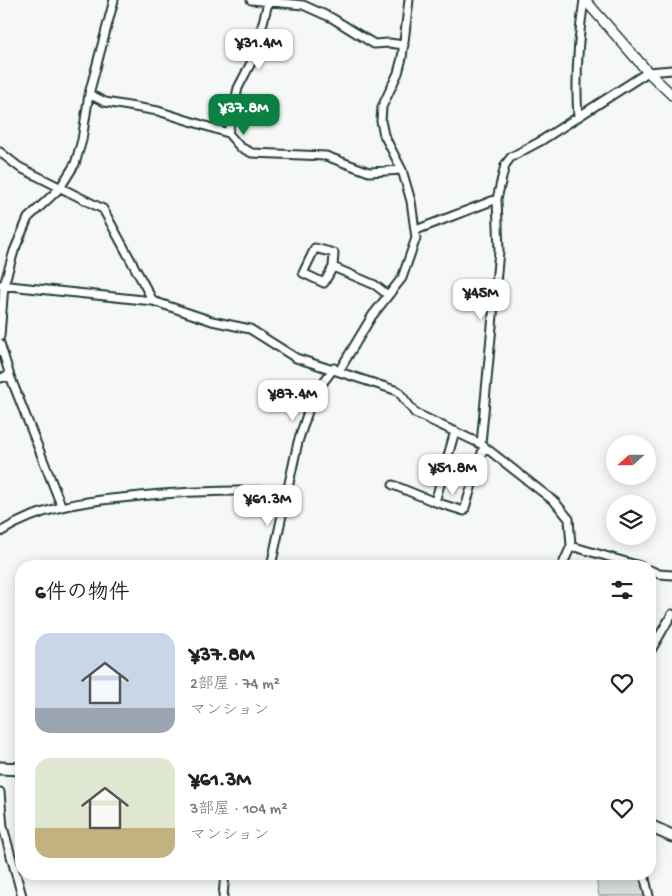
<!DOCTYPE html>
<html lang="ja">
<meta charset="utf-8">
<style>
:root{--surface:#fff;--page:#f2f2f2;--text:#222;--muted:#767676;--accent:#0b8043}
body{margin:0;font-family:"Gochi Hand","Klee One",sans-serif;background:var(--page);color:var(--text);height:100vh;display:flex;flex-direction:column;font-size:19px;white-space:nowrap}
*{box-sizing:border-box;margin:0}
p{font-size:16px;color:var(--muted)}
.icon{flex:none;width:28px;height:28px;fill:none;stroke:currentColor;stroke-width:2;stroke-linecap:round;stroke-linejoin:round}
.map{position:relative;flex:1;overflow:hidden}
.details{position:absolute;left:15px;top:560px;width:641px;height:320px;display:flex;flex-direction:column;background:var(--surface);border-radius:20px;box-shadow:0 2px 12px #0003}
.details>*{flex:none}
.needle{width:32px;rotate:249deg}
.tools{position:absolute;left:606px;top:435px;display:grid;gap:10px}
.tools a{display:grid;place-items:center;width:50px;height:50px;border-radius:50%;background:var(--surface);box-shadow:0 2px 12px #0003;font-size:25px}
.price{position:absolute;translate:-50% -42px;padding:0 11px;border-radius:10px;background:#fff;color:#222;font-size:16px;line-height:32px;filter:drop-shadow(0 1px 2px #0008)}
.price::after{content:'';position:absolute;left:50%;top:30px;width:15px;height:11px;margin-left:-8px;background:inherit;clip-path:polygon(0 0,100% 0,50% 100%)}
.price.selected{background:var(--accent);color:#fff}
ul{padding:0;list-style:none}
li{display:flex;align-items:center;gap:15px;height:125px;padding:0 20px}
li span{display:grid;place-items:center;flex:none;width:140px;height:100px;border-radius:15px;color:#555}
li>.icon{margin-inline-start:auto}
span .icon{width:60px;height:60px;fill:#fffc;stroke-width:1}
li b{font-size:21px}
h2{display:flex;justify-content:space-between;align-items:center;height:60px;padding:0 20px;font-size:21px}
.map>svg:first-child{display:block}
</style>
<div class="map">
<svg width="672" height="896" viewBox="0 0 672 896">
<rect width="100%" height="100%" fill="#f6f7f7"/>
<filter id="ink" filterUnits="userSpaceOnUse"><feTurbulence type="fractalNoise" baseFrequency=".02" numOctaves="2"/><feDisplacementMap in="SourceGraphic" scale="10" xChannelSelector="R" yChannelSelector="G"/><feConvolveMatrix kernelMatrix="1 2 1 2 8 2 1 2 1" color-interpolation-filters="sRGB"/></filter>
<g filter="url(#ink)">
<!-- green -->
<path fill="#d6dcdb" stroke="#7a8c88" d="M576,874H640L646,896H599L596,878Z"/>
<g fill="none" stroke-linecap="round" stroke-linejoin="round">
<!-- minor casing -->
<g stroke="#1f3d34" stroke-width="11">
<path id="minor" d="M251,0L303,5L332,18L374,44L389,43L404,45
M89,94L105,102L158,111L228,133L240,147L252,153L326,156L369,172L402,170
M578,117C575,77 578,40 584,0
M228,133L238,88L254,57L268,3
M0,152L19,167L103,209L153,301
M416,230L497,199
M333,267L324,283L303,273L315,248L334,253L333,267L375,285L388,295
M0,285L153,301L212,321L250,329L296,358L398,391L415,413L481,444L555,502L569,519L571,546L562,566
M0,336L4,285L14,251L28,218L60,188L75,164L82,140L89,94L114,0
M0,343L10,376L61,505
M339,371L372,316L402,278L416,238L411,201L402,170L384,135L381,121L382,107L398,73L402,58L409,0
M0,378L10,376
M481,444L499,251L497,199L505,165L511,157L539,142L648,72L672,70
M393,485L435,502L464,511L484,446
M435,502L455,431
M0,532C40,507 85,501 131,497C183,491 234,490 286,491
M571,546L640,566
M271,566L298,442L313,396L334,368
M650,570L659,574L672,575
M650,652L672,614
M0,792L3,827L22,896
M644,874L649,896
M223,896L225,874"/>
</g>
<!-- tertiary casing -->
<g stroke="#1f3d34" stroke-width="12">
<path id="tertiary" d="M585,0L648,72L672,95"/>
</g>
<!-- primary casing -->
<g stroke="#1f3d34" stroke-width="15">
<path id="primary" d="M0,768L21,769
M650,826L672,836"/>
</g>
<!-- minor -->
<use href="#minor" stroke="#fff" stroke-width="7"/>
<!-- tertiary -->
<use href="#tertiary" stroke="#fff" stroke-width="9"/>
<!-- primary -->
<use href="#primary" stroke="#fff" stroke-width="11"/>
</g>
</g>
</svg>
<div class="tools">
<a><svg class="needle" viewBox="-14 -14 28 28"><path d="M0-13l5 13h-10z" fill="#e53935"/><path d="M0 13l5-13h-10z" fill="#767676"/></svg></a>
<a><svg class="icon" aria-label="layers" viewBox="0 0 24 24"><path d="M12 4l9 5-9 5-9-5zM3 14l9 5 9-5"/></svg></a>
</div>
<b class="price" style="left:259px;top:71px">¥31.4M</b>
<b class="price selected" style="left:244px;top:136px">¥37.8M</b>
<b class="price" style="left:481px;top:321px">¥45M</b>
<b class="price" style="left:293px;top:422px">¥87.4M</b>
<b class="price" style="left:453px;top:496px">¥51.8M</b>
<b class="price" style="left:268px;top:527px">¥61.3M</b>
<section class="details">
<h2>6件の物件<svg class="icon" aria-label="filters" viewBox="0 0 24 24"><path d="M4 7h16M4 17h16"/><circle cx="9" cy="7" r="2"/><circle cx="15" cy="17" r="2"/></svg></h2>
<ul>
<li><span style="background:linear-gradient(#c9d6e8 75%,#9aa5b1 0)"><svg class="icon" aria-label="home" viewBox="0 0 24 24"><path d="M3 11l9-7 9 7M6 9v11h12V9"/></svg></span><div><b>¥37.8M</b><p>2部屋 · 74 m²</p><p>マンション</p></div><svg class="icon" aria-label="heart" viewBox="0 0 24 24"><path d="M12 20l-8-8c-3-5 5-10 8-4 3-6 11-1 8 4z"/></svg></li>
<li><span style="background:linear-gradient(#dfe7d0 70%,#c2b280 0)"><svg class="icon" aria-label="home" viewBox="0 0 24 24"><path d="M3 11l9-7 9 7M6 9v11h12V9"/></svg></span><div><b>¥61.3M</b><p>3部屋 · 104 m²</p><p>マンション</p></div><svg class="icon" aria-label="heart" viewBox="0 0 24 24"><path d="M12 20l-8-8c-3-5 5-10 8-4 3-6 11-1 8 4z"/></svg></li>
</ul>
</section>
</div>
